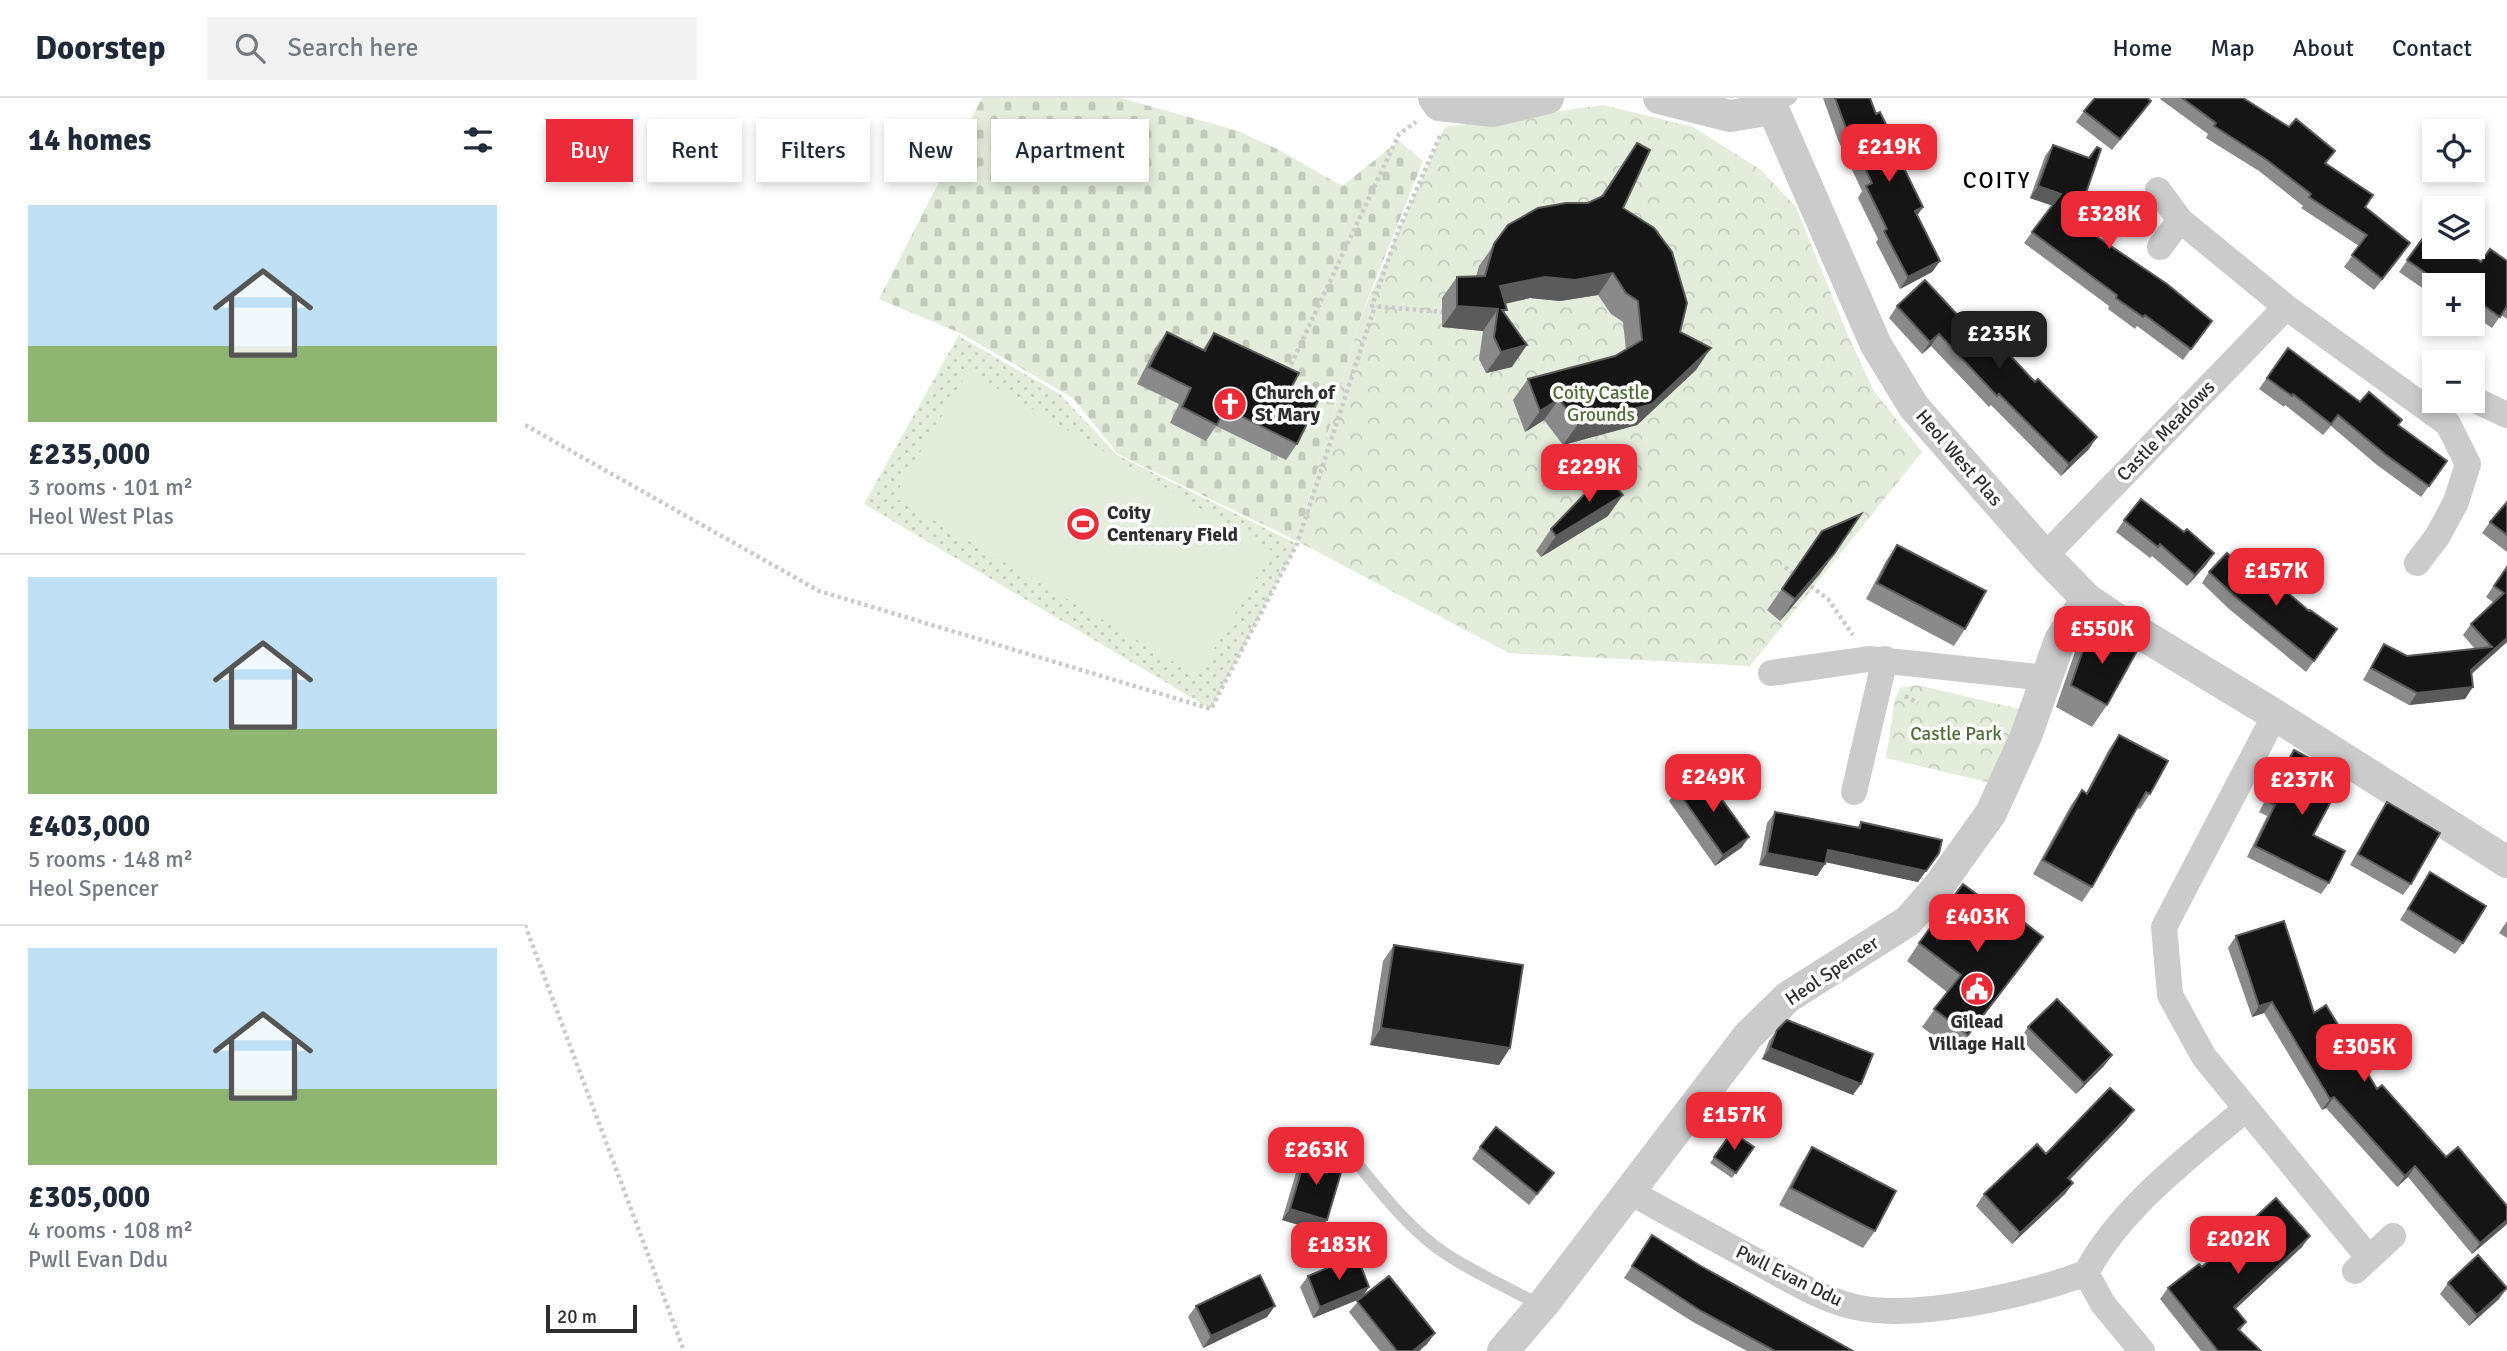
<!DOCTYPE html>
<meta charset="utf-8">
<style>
:root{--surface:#fff;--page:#f2f2f3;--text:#1f2937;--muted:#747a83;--line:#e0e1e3;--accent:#eb2b38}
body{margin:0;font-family:Signika,sans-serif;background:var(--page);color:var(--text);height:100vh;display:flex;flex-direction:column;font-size:26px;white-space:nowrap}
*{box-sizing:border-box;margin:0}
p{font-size:23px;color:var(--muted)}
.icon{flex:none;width:38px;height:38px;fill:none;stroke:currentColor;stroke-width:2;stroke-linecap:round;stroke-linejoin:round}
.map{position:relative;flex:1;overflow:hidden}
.panel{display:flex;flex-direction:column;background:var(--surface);width:525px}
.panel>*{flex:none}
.top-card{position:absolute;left:21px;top:21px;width:665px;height:63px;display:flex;gap:14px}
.fabs{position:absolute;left:1897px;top:21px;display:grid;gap:14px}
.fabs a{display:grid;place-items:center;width:63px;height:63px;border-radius:0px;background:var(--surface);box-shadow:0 4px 10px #0003;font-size:35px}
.scale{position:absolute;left:21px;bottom:18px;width:91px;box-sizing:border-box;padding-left:7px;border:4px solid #2e2e2e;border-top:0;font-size:19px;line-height:24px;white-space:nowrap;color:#2e2e2e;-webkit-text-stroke:5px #fff;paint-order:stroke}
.price{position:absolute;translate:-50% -60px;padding:0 16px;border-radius:14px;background:var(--accent);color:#fff;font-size:23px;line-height:46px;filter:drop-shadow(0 2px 4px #0008)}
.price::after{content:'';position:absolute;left:50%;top:42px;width:21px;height:16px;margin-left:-10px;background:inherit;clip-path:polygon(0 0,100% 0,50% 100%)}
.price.active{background:#222;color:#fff}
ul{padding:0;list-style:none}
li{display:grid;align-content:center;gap:14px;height:371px;padding:0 28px}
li+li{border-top:2px solid var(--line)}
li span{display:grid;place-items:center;height:217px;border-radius:0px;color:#555}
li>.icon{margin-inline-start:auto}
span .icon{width:126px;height:126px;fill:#fffc;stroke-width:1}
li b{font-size:30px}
h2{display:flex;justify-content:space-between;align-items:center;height:84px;padding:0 28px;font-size:30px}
.tag{padding:0 24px;border-radius:0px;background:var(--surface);box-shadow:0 4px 10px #0003;font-size:24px;line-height:63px}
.tag.active{background:var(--accent);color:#fff}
header{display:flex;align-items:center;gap:42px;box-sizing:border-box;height:98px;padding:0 35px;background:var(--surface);border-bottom:2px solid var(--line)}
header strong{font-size:33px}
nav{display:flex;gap:38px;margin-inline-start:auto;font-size:24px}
.search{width:490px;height:63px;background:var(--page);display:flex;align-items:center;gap:18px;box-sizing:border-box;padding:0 24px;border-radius:0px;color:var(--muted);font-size:26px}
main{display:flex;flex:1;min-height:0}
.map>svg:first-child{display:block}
</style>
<header>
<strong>Doorstep</strong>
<div class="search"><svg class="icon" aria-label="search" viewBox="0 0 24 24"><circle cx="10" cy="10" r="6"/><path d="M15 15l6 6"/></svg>Search here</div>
<nav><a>Home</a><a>Map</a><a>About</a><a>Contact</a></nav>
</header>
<main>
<section class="panel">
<h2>14 homes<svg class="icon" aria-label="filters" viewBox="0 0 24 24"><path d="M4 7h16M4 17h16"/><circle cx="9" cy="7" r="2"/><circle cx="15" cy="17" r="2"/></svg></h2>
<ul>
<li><span style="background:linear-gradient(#bfe0f5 65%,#8fb573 0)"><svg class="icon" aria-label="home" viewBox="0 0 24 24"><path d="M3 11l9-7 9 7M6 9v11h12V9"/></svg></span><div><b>£235,000</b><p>3 rooms · 101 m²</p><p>Heol West Plas</p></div></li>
<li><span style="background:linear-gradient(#bfe0f5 70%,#8fb573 0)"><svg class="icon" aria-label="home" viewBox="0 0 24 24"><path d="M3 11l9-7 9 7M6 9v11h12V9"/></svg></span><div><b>£403,000</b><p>5 rooms · 148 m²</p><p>Heol Spencer</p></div></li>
<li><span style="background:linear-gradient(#bfe0f5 65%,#8fb573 0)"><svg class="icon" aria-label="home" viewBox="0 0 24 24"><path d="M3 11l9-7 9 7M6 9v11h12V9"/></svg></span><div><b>£305,000</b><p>4 rooms · 108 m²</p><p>Pwll Evan Ddu</p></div></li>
</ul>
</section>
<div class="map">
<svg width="1982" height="1253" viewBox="0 0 1982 1253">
<defs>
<pattern id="grass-dots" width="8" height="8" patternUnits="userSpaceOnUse" patternTransform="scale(1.75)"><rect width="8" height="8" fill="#e4ecdc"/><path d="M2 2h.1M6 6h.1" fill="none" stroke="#c4cbbd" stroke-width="1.8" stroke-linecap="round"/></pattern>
<pattern id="cemetery-stones" width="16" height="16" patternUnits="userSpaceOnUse" patternTransform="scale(1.75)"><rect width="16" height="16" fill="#e4ecdc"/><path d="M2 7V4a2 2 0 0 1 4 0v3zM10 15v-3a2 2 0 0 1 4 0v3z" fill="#c4cbbd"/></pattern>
<pattern id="park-crowns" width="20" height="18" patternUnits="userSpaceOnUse" patternTransform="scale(1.75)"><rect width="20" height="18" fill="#e4ecdc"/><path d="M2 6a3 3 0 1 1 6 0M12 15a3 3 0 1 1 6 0" fill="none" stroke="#c4cbbd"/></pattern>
</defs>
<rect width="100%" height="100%" fill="#fff"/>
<!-- grass -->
<path fill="url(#grass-dots)" d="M435,235V239L535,296L592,357L772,446L686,611L339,406Z"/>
<!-- cemetery -->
<path fill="url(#cemetery-stones)" d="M457,0H596L713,33L754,52L817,88L874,43L898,63L836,218L772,443L593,356L548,300L435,235L354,201Z"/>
<!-- park -->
<path fill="url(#park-crowns)" d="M1078,7L1168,29L1236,72L1271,109L1324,240L1349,293L1397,354L1225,568L984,555L772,443L836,218L920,29Z
M1392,587L1495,611L1479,688L1361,660L1370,602L1375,590Z"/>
<!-- pitch -->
<path fill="#e4ecdc" d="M443,273L747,453L673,578L369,399Z"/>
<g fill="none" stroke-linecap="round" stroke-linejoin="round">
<!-- path -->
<path stroke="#cbcbcb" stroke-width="4.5" stroke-dasharray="3.5 3.5" stroke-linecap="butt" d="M915,38L874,131L847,208L920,214
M763,273L874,36L891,24
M0,327L294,493L686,611L772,446L850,208
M1260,469L1270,477
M1280,484L1303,501L1328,537
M1380,598L1393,605
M0,827L159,1253"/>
<!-- service -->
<path stroke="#cbcbcb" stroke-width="12" d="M1249,11L1266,0
M831,1064C858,1097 885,1132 921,1156C951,1176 985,1190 1016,1208"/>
<!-- minor -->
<path stroke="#cbcbcb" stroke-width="26" d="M1633,92L1655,122L1761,209L1923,326L1943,366L1931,404L1912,439L1892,465
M1635,149L1655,122
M1948,301L1982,317
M1520,458L1761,209
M1246,575L1344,561L1522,580
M1750,617L1639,829L1645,897L1679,959L1844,1160
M1329,694L1360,561
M1103,1093C1145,1116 1187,1139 1229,1162C1260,1179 1291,1199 1326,1208C1386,1224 1502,1197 1561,1175
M1830,1173L1868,1138
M1617,1253L1578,1206L1561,1175C1596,1109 1665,1058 1721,1011"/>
<!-- tertiary -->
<path stroke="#cbcbcb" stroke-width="32" d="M909,0L914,7L968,13L1023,0
M1134,0L1205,18L1248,11L1351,247L1389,309L1520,458L1562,501L1590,520L1750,617L1982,764
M978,1253L1020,1204L1223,938L1263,899L1383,823L1413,789L1466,715L1501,638L1535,542L1562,501"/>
</g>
<!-- wall -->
<path fill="#8a8a8a" d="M1298,0H1345L1351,16L1375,55L1373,58L1398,109L1392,118L1415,163L1407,174L1375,191L1351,144L1353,141L1333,100L1337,93L1313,42Z
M1636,0H1718L1800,66L1840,109L1878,156L1849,192L1819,169L1834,148L1776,110L1778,108L1734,73L1681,40L1683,36L1635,1Z
M1559,13L1618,14L1587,52L1551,24Z
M1112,45L1098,110L1171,272L1112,327L1038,347L1019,322L1000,334L988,302L1003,281L1090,258L1101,252L1098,224L1086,216L1073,197L1035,203L1005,200L980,206V215L987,269L961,275L954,261L958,233L917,229V200L932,179H951L954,168L983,127L1063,105L1076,98Z
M1528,47L1552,121L1565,134L1687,223L1658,262L1612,228L1610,231L1583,211L1584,208L1499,145L1527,107L1505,100L1520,58Z
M1906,129L1956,164L1982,163V221L1976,217L1967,230L1948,217V187H1909V198L1874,174Z
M1372,208L1440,225L1564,351L1536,378L1466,307L1464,309L1406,248L1397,256L1364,220Z
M642,234L678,251L689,235L767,288L772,346L761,362L691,328L681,343L645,325L654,306L612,286L630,250Z
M1763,250L1835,304L1873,327L1922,363L1896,399L1852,367L1806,328L1798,337L1760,307L1759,309L1734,291Z
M1982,404V454L1957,435L1965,424Z
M1083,418L1016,459L1011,453L1026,431Z
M1599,422L1659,434L1689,455L1681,467L1662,488L1627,458L1625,460L1591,434Z
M1297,433L1309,456L1294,477L1255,523L1242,512Z
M1372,447L1440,531L1429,548L1341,501L1361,463Z
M1982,468V544L1947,576L1940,601L1884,607L1838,582L1852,557L1859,546L1882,558L1950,551L1938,537L1946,526L1969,505L1961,499Z
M1684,474L1741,492L1784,513L1812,531L1781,574L1704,511L1677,485Z
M1566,529L1582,607L1567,629L1531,609L1551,551Z
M1594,637L1625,696L1615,711L1612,710L1567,789L1557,804L1508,776L1546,707L1557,692L1561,695L1584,651Z
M1769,652L1788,737L1804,785L1796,796L1722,759L1742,718L1734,714L1761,663Z
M1152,692L1224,739L1216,750L1190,768L1144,703Z
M1862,704L1886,786L1878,797L1825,767L1854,716Z
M1250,714L1332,730L1336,724L1414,755L1393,784L1301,764L1292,778L1234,767L1242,725Z
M1905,774L1938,845L1930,856L1875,822Z
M1481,818L1518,839L1430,955L1397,929L1422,894L1382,863L1394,845Z
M1982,823V840L1974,835Z
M1711,838L1789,915L1852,991L1981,1127L1947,1156L1883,1079L1872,1089L1801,1010L1797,1012L1739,915L1727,919L1703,850Z
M869,847L985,950L974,967L845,947L858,863Z
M1503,929L1579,968L1551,996L1495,941Z
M1252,932L1328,997L1237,961L1244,943Z
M1601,1023L1545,1082L1548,1085L1540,1096L1487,1146L1451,1108L1459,1096L1521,1056Z
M1207,1034L1229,1049L1207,1080L1185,1065Z
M955,1049L1029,1075L1004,1107L947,1061Z
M1287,1049L1350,1133L1338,1150L1254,1107L1276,1066Z
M781,1057L794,1133L757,1122L773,1068Z
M1127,1137L1174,1167L1328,1253H1222L1168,1224L1099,1180Z
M1777,1149L1710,1211L1721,1224L1715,1233L1736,1253H1676L1635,1201L1643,1190L1677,1169Z
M783,1178L837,1199L910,1235L902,1246L894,1253H855L824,1214L835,1201L788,1220L775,1189Z
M1923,1185L1974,1201L1944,1228L1915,1196Z
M671,1208L742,1219L678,1250L663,1219Z"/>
<!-- shaded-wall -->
<path fill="#5b5b5b" d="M1513,88L1536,96L1528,108L1505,100Z
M1398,109L1390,120V113Z
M1415,163L1407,174L1375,191L1383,179Z
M1088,175L1073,197L1035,203L1005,200L960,210L975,188L1020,179Z
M932,208L973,211L958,233L917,229Z
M1414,236L1406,248L1397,256L1405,244Z
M1002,247L987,269L961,275L976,254Z
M1186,250L1171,272L1112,327L1038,347L1053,326Z
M1034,301L1019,322L1000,334L1015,313Z
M1572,339L1564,351L1536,378L1544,366Z
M1098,397L1083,418L1016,459L1031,438Z
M1689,455L1681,467L1662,488L1670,477Z
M1309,456L1294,477L1255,523L1270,501Z
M1982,540V544L1938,583L1946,572Z
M1948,589L1940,601L1884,607L1892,595Z
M1224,739L1216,750L1190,768L1198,757Z
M1303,752L1414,755L1393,784L1295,763Z
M1242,755L1300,766L1292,778L1234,767Z
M1518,839L1505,857L1430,955L1443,937Z
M1747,904L1739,915L1727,919L1734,908Z
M856,930L985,950L974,967L845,947Z
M1245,950L1336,986L1328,997L1237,961Z
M1587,957L1579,968L1551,996L1559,985Z
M1809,999L1801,1010L1797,1012L1805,1001Z
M1609,1012L1601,1023L1535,1091L1543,1080Z
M1890,1068L1883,1079L1872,1089L1880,1078Z
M1548,1085L1540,1096L1487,1146L1495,1135Z
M765,1111L802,1122L794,1133L757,1122Z
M1982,1122V1126L1947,1156L1955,1145Z
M1785,1138L1777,1149L1701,1220L1709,1209Z
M844,1189L837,1200L788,1220L795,1209Z
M1982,1190L1974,1201L1944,1228L1952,1217Z
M750,1208L742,1219L678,1250L686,1238Z
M910,1235L902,1246L894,1253H888Z"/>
<!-- building -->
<path fill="#151515" stroke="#5b5b5b" stroke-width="2" d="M1310,0H1345L1351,16L1355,14L1375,55L1372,56L1398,109L1390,113L1415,163L1383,179L1359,133L1362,131L1341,88L1347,85L1321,30Z
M1570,0H1622L1626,3L1595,41L1559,13Z
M1657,0H1718L1764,29L1771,21L1810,53L1800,65L1848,97L1840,109L1885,145L1857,181L1827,157L1842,137L1784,99L1786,96L1742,62L1689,28L1691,25Z
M1112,45L1125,52L1098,110L1129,130L1147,154L1162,205L1155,234L1186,250L1127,306L1053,326L1034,301L1015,313L1003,281L1090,258L1117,242L1113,203L1101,195L1088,175L1050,182L1020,179L975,188L982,212H977L1002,247L976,254L969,239L973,211L932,208V179L960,178L969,146L983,127L1013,110L1041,105H1063L1078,98Z
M1528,47L1564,60L1572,49L1576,51L1552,121L1566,132L1565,134L1642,186L1687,223L1666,251L1620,217L1618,219L1591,200L1592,197L1507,134L1536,96L1513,88Z
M1906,129L1909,131V149H1935L1956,164L1965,151L1982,163V208L1975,219L1948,200V187H1918L1882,162Z
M1400,182L1440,225L1448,218L1510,284L1513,281L1572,339L1544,366L1474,296L1472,298L1414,236L1405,244L1372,208Z
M642,234L680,253L689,235L774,275L767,288L794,301L772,346L700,310L692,327L657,309L666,290L624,269Z
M1763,250L1835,304L1844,294L1877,322L1873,327L1922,363L1904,388L1860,356L1813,317L1806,326L1768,296L1767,298L1742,280Z
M1080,375L1098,397L1031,438L1026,431Z
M1616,401L1659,434L1662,431L1689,455L1670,477L1635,446L1633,449L1599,422Z
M1982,404V437L1965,424Z
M1336,416L1309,456L1270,501L1257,491L1297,433Z
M1372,447L1461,493L1440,531L1352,485Z
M1702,455L1741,492L1749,483L1784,513L1785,512L1812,531L1789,563L1712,500L1684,474Z
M1982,469V540L1946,572L1948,589L1892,595L1846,570L1859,546L1882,558L1967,549L1946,526L1979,495L1969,488Z
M1566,529L1612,553L1582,607L1546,587Z
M1594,637L1643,663L1625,696L1621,694L1567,789L1518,762L1557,692L1562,696Z
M1769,652L1819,679L1788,737L1820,753L1804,785L1730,748L1750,707L1742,703Z
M1177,674L1224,739L1198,757L1152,692Z
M1862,704L1915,735L1886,786L1833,756Z
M1250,714L1335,730L1336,724L1417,742L1414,755L1401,773L1303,752L1300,766L1242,755Z
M1905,774L1961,808L1938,845L1883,811Z
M1438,786L1481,818L1484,813L1518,839L1443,937L1409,911L1436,877L1394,845Z
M1759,823L1789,915L1801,907L1852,991L1857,987L1921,1059L1933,1049L1982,1108V1122L1955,1145L1890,1068L1880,1078L1809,999L1805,1001L1747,904L1734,908L1711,838Z
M869,847L998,867L985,950L856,930Z
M1532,901L1587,957L1559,985L1503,929Z
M1262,922L1348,956L1336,986L1245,950L1252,932Z
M1585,990L1609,1012L1543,1080L1548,1085L1495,1135L1459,1096L1512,1046L1521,1056Z
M971,1029L1029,1075L1012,1096L955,1049Z
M1207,1034L1229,1049L1211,1075L1189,1059Z
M1287,1049L1371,1093L1350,1133L1266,1090Z
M781,1057L818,1068L802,1122L765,1111Z
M1751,1100L1785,1138L1709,1209L1721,1224L1713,1231L1736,1253H1693L1643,1190L1674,1166L1677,1169Z
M1127,1137L1174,1167L1328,1253H1250L1176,1213L1107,1168Z
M1953,1157L1982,1190L1952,1217L1923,1185Z
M832,1158L844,1189L795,1209L783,1178Z
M735,1177L750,1208L686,1238L671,1208Z
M864,1178L910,1235L888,1253H872L832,1203Z"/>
<!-- icons -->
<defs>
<g id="church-disc" transform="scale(1.75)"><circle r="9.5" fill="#eb2b38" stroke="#fff"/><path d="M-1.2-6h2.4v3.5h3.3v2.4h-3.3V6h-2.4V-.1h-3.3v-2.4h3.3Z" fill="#fff"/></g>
<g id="stadium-disc" transform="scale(1.75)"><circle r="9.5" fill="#eb2b38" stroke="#fff"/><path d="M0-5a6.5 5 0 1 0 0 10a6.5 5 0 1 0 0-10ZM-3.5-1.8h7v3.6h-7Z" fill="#fff"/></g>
<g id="civic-disc" transform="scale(1.75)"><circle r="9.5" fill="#eb2b38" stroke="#fff"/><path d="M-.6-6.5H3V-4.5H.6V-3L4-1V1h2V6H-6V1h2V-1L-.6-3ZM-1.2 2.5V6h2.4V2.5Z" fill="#fff"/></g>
</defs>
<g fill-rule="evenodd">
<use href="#church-disc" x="705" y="306"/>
<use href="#stadium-disc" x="558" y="426"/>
<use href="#civic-disc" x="1452" y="891"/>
</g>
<g text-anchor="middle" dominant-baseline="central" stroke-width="7" stroke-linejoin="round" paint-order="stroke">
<!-- poi labels -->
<g font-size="19" font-weight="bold" fill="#2e2e2e" stroke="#fff" text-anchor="start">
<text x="730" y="295">Church of<tspan x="730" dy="22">St Mary</tspan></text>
<text x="582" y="415">Coity<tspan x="582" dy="22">Centenary Field</tspan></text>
<text x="1452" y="924" text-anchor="middle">Gilead<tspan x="1452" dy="22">Village Hall</tspan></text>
</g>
<!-- park labels -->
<g font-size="19" fill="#516c3a" stroke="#fff">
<text x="1076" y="295">Coity Castle<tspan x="1076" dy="22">Grounds</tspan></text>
<text x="1431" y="636">Castle Park</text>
</g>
<!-- street labels -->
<g font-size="19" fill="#2e2e2e" stroke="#fff">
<text transform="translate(1641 333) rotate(-46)">Castle Meadows</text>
<text transform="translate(1434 360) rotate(49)">Heol West Plas</text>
<text transform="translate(1307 873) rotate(-34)">Heol Spencer</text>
<text transform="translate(1264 1178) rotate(26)">Pwll Evan Ddu</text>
</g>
<!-- quarter labels -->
<g font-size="23" letter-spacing="2" fill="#000" stroke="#fff">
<text x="1472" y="82">COITY</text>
</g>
</g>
</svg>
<div class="fabs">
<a><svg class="icon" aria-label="locate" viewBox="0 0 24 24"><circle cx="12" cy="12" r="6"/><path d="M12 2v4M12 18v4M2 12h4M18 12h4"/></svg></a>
<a><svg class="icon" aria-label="layers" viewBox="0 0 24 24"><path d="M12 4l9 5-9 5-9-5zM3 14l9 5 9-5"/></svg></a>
<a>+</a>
<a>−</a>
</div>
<div class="scale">20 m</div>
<b class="price" style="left:1364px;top:86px">£219K</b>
<b class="price" style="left:1584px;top:153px">£328K</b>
<b class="price active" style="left:1474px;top:273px">£235K</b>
<b class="price" style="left:1064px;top:406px">£229K</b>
<b class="price" style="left:1751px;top:510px">£157K</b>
<b class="price" style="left:1577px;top:568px">£550K</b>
<b class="price" style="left:1188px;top:716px">£249K</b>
<b class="price" style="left:1777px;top:719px">£237K</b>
<b class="price" style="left:1452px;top:856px">£403K</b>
<b class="price" style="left:1839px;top:986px">£305K</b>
<b class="price" style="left:1209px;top:1054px">£157K</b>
<b class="price" style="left:791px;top:1089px">£263K</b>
<b class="price" style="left:1713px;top:1178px">£202K</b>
<b class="price" style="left:814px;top:1184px">£183K</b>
<div class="top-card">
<a class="tag active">Buy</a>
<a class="tag">Rent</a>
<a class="tag">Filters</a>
<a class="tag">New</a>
<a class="tag">Apartment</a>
</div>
</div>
</main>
